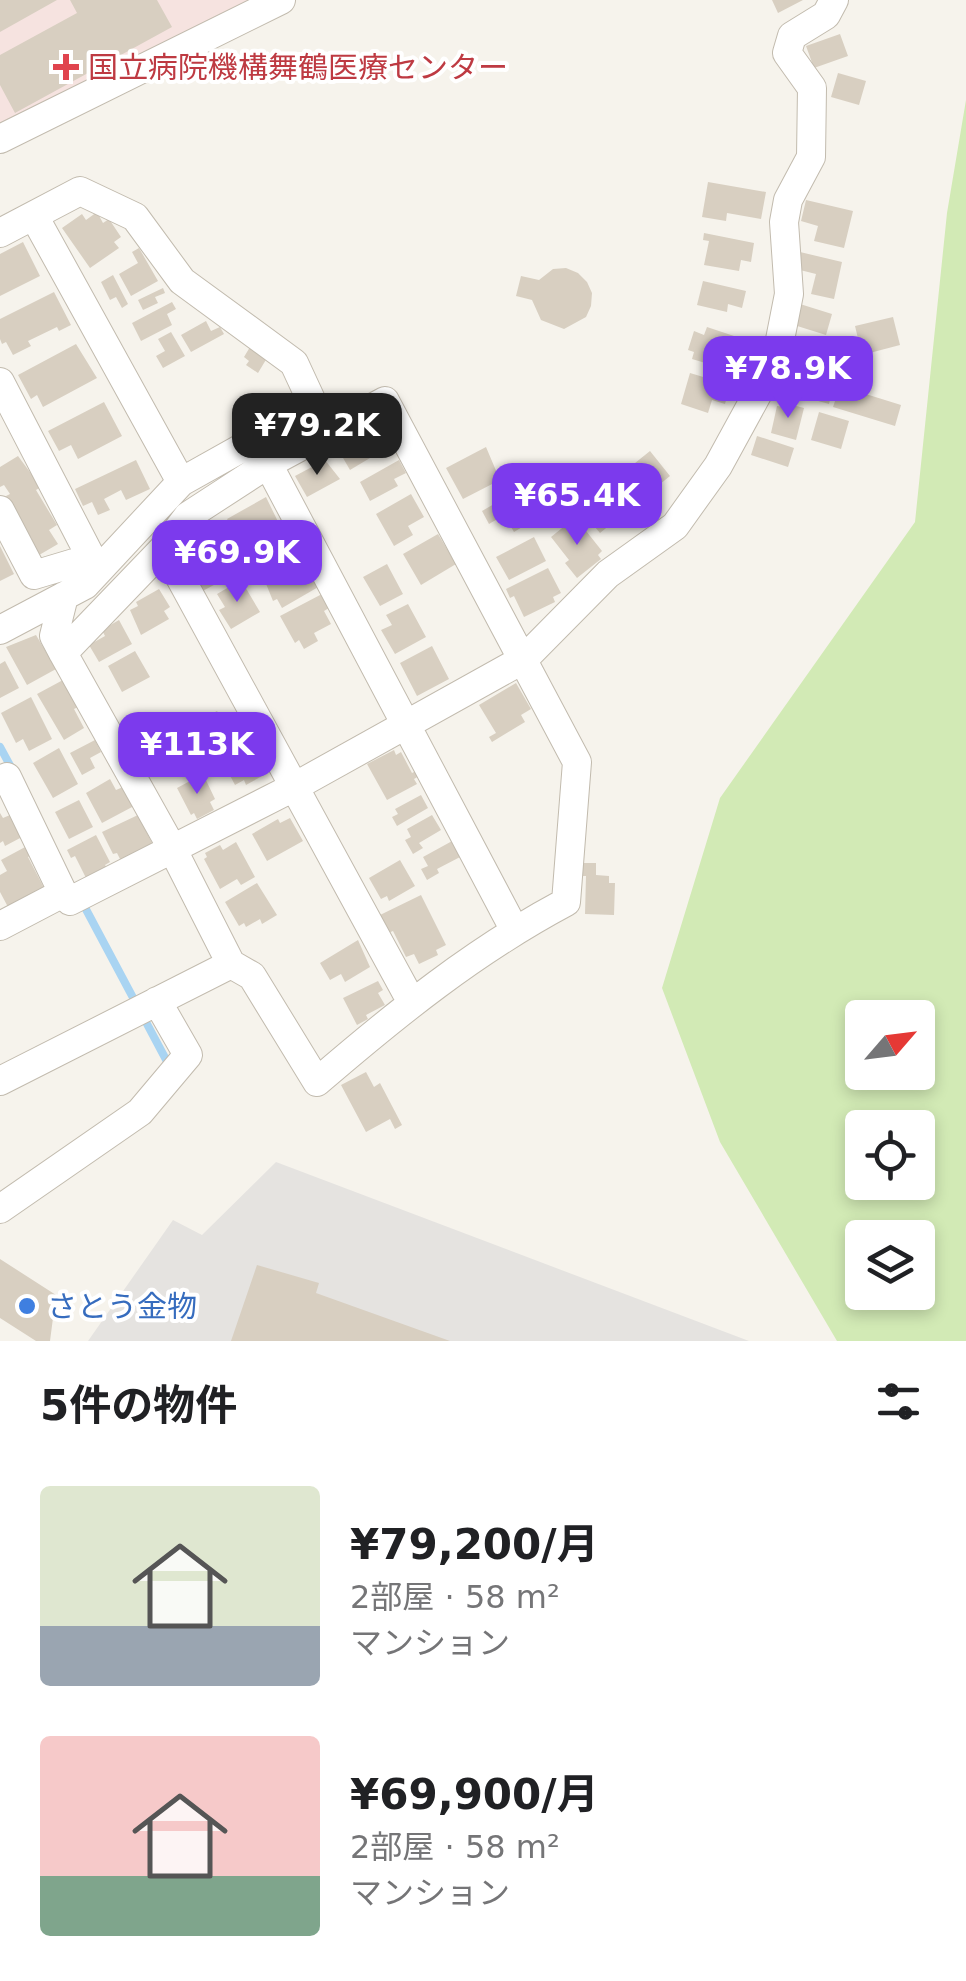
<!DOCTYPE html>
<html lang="ja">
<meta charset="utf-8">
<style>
:root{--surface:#fff;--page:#f2f2f2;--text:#202124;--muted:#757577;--accent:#7c3aed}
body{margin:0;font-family:"DejaVu Sans","Noto Sans JP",sans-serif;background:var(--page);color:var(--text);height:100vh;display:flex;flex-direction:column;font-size:38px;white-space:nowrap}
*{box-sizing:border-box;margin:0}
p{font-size:32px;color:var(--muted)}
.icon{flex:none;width:55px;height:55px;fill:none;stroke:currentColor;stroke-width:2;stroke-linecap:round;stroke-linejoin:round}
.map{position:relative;height:1341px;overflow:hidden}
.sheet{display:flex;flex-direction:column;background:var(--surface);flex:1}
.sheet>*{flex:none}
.needle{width:65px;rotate:62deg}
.tools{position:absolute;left:845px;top:1000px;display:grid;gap:20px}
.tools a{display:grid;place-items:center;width:90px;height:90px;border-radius:10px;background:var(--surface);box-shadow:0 5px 15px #0003;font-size:50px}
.price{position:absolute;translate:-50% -85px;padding:0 22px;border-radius:20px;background:var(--accent);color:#fff;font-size:32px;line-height:65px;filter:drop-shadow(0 2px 5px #0008)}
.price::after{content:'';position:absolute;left:50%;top:60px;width:30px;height:22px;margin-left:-15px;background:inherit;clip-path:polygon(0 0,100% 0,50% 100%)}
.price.active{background:#222;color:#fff}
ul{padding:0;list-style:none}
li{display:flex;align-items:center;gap:30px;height:250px;padding:0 40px}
li span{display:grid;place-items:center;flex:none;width:280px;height:200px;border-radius:10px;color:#555}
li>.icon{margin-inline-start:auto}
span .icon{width:120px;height:120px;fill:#fffc;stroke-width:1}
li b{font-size:42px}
h2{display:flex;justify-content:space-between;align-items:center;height:120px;padding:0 40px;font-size:42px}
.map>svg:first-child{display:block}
</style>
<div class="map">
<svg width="966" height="1341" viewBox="0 0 966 1341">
<rect width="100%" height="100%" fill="#f6f3ec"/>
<!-- medical -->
<path fill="#f6e3e0" d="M0,0H265L0,133Z"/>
<!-- green -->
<path fill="#d2eab5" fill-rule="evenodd" d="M966,100V1341H837L720,1142L662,988L720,798L915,522L947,213ZM862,1018H918V1072H862ZM862,1128H918V1182H862ZM862,1238H918V1292H862Z"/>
<!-- parking -->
<path fill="#e5e3e0" d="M276,1162L749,1341H88L173,1220L202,1235Z"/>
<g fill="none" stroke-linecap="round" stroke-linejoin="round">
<!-- stream -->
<path stroke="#a9d4f2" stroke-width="8" d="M0,747L12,769
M81,900L171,1069"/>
</g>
<!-- building -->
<path fill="#d8cfc1" d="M0,0H57L0,32Z
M70,0H157L172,27L15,113L0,85V55L77,13Z
M772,0H803L778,13Z
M840,34L848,56L814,68L806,46Z
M838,73L866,81L859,105L831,97Z
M708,182L766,192L761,219L727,213L726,221L702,217Z
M806,200L853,211L844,248L814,241L818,226L801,221Z
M97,212L103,223L109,219L121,237L114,242L119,248L90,268L62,228L82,214L86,220Z
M704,233L754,243L751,262L741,260L739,271L704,265L709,241L703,240Z
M23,242L40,276L0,296V254Z
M139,248L158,281L131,296L119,274L138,263L132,252Z
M800,252L842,262L834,299L811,294L816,274L796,269Z
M566,268L578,273L587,282L592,293L591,306L586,317L564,329L541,320L532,300L516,296L521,276L539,280L553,269Z
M113,275L128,304L122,308L116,297L110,300L101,282Z
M703,281L746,291L742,308L728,304L727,312L697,305Z
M163,288L165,293L155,297L158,303L143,310L138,300Z
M54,292L71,325L59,331L57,327L28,341L31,346L13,355L6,342L2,344L0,339V319Z
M784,299L832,314L826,335L778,320Z
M172,302L176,309L167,314L172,325L141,341L132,323Z
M893,317L900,345L862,355L855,326Z
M206,321L211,331L220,327L224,334L191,352L181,335Z
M707,327L737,337L728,363L714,359L712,365L692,359L694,352L688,350L694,331L704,335Z
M171,332L185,356L163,368L156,356L165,351L158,339Z
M76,344L97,378L43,407L37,395L31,399L18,375Z
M250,347L267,358L258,373L246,365L249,361L244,357Z
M780,350L811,358L810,363L838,367L829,404L811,399L812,393L772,383Z
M690,373L730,385L725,404L712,400L708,413L681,404Z
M840,386L901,405L895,426L833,407Z
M104,402L122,436L78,459L71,445L59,451L48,431Z
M785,403L804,408L796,440L771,433L777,406L784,407Z
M819,412L849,421L841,449L811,440Z
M373,430L385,449L350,470L339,451Z
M757,436L794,448L788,467L751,455Z
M486,447L500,480L463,499L446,468Z
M650,451L670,476L600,533L579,508Z
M18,456L41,487L36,490L57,525L49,530L58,544L34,558L26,543L32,539L4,497L10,494L4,485L0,487V467Z
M136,460L150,489L126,500L121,490L104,499L110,510L98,515L92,502L83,506L75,489Z
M325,460L340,479L307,497L295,476Z
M399,460L406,473L394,479L398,486L370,501L360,482Z
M520,489L537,518L514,532L504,515L489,524L482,511Z
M411,494L424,517L408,526L413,535L394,546L376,514Z
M266,497L285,536L275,542L280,549L264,557L259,549L253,553L240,529L234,532L227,519Z
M572,520L576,524L579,522L602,551L598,555L601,559L577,578L565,563L569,560L551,537Z
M214,527L238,572L199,593L196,587L203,583L192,568L195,566L183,544Z
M438,534L456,564L421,585L403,554Z
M534,537L546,561L509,580L496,557Z
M0,546L14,574L0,581Z
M300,551L320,586L282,608L277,599L273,601L260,569L282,556L285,560Z
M387,564L403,594L380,606L363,577Z
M548,568L561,593L553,597L555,602L524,617L514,596L510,598L506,589Z
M241,580L260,612L231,629L219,610L225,607L217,594Z
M159,589L170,607L164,611L169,619L141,635L130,610L138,606L136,602Z
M322,594L329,608L324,611L331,624L314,633L318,641L304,649L299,640L295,643L280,616Z
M408,604L426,637L395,654L381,630L392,625L386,615Z
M119,620L132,644L99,662L89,645L105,636L102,630Z
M36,635L56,669L27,685L6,647Z
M432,646L449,679L417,696L400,663Z
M135,651L150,677L122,692L108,666Z
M5,661L19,688L0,698V664Z
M63,680L78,707L74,709L84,728L64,740L37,694Z
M516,683L531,709L521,715L525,722L492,742L489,737L496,733L479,705Z
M31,697L52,739L29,751L23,739L16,743L1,713Z
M217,711L221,717L228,712L241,735L208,753L193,724Z
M95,740L101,752L90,758L95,768L82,775L70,753Z
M246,747L262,776L246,785L244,780L235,785L222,760Z
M59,748L78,784L53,798L33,763Z
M394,750L396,755L401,752L412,773L416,771L419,776L414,779L417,784L387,800L367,764Z
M203,774L215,799L210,802L214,810L197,819L194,813L191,815L177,788Z
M110,779L116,790L123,787L134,806L102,823L86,793Z
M421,795L428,808L397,826L392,817L398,814L395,809Z
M79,800L93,827L69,839L55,812Z
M0,813L3,818L10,815L22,837L5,846L3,841L0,843Z
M138,815L153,845L121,861L117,853L113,854L102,832Z
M432,815L441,830L419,843L423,848L413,854L405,840L411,837L407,829Z
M290,818L303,841L267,861L252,834L278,819L280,823Z
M96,835L110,862L105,865L107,868L86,878L75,856L71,858L67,850Z
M454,840L462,856L437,869L439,873L427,880L421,869L428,866L423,857Z
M236,842L255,877L241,885L237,879L220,889L204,859L207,857L205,853L220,845L223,850Z
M27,846L31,855L28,857L44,888L8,907L0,892V875L7,871L1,860Z
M400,860L415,886L389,901L387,896L381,899L369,878Z
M579,863H596V875L609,876V883H615L614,915L585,914L586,876H579Z
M257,883L277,915L262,924L260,919L246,927L244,923L239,926L225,902Z
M421,895L446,945L436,950L438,955L419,964L414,954L406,957L393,931L388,933L380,915Z
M358,940L370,967L345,982L341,974L330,980L320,963Z
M378,981L383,990L378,993L385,1005L366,1015L368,1019L357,1025L343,998Z
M366,1072L374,1087L380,1083L402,1125L395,1129L390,1119L366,1132L341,1085Z
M0,1259L56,1295L50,1341H36L0,1318Z
M257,1265L319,1283L316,1293L450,1341H231Z"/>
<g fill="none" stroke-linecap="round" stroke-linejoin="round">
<!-- minor casing -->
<g stroke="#c2bbae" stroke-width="30">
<path id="minor" d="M0,139L281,0
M34,216L181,482
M0,233L80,191L135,217L182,281L294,363L313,404L299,416L181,482L85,585L0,630
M0,382L98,571
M268,464L514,929
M0,510L34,575L74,563L85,585
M164,548L411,1001
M63,653L164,548L188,516L268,464L385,401L577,762L566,902C474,951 396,1014 317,1082L252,976L231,964L172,848L63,653L54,636L64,596
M0,780L7,777L63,893L70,901L294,787L524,659L608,574L675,526L718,466L776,360L789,294L784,222L788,200L811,157L812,88L787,53L792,36L826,15L834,0
M0,926L63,893
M0,1081L231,964
M0,1209L140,1112L188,1055L157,1001"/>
</g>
<!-- minor -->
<use href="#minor" stroke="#fff" stroke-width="28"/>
</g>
<!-- markers -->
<path fill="#e0444e" stroke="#fff" stroke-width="4" d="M61 52h10v10h10v10h-10v10h-10v-10h-10v-10h10z"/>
<circle fill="#3f7fe0" stroke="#fff" stroke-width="4" cx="27" cy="1306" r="10"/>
<g text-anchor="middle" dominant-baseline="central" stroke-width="8" stroke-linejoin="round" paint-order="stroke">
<!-- health labels -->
<g font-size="30" fill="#be3a42" stroke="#fff" text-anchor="start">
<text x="88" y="67">国立病院機構舞鶴医療センター</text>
</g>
<!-- shop labels -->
<g font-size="30" fill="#366cbe" stroke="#fff" text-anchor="start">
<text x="47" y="1306">さとう金物</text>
</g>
</g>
</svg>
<div class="tools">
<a><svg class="needle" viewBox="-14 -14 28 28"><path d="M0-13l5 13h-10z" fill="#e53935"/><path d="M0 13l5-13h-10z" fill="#757577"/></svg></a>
<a><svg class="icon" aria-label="locate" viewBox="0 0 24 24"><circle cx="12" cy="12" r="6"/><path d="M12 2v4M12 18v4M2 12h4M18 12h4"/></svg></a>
<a><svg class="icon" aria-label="layers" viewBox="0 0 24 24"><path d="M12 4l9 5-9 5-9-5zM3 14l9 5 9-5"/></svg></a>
</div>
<b class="price" style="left:788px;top:421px">¥78.9K</b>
<b class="price active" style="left:317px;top:478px">¥79.2K</b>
<b class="price" style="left:577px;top:548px">¥65.4K</b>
<b class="price" style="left:237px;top:605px">¥69.9K</b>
<b class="price" style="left:197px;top:797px">¥113K</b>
</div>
<section class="sheet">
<h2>5件の物件<svg class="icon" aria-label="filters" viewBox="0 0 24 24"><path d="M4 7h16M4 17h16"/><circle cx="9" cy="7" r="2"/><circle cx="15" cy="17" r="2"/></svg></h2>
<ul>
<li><span style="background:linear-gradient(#dfe7d0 70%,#9aa5b1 0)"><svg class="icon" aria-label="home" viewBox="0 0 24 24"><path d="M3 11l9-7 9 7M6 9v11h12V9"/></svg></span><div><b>¥79,200/月</b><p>2部屋 · 58 m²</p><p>マンション</p></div></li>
<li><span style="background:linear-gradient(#f6c9c9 70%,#7fa58c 0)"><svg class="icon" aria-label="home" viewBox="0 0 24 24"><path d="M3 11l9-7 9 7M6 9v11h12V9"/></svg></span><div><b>¥69,900/月</b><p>2部屋 · 58 m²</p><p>マンション</p></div></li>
</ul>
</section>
